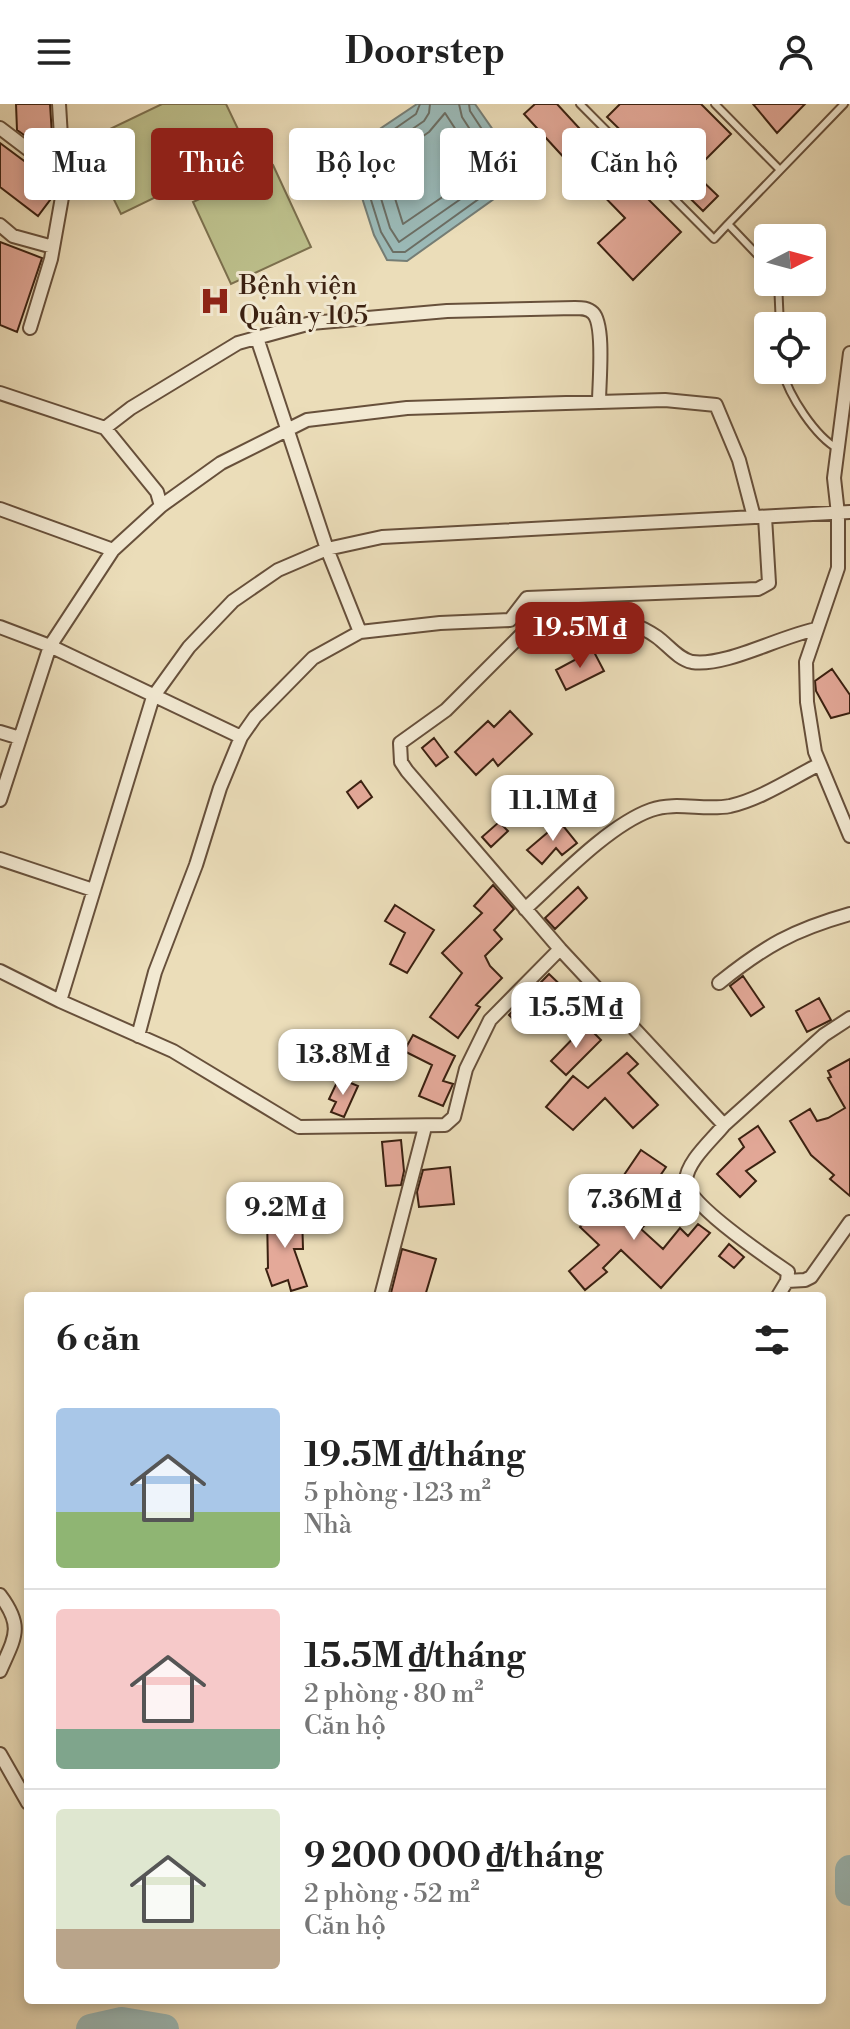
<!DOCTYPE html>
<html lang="vi">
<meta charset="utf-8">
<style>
:root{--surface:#fff;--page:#f2f2f2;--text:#222;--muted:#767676;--line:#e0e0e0;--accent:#8f2418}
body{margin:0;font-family:"Libre Bodoni",serif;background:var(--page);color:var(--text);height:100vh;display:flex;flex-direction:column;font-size:30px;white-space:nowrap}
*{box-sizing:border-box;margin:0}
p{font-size:26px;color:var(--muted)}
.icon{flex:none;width:44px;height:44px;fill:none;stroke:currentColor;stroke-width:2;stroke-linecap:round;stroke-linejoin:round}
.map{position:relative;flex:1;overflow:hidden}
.details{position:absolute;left:24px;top:1188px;width:802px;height:712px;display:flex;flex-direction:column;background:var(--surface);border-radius:8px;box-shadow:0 4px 12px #0003}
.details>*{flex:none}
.top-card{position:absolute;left:24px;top:24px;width:802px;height:72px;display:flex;gap:16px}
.needle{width:52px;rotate:84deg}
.controls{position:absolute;left:754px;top:120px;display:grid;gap:16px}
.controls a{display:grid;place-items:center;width:72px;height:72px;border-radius:8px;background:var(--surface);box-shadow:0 4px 12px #0003;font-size:40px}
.price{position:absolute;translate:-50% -68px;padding:0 18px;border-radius:16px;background:#fff;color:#222;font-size:26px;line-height:52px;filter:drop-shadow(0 2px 4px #0008)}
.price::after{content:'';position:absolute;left:50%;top:48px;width:24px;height:18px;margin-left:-12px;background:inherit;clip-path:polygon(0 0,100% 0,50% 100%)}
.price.active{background:var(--accent);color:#fff}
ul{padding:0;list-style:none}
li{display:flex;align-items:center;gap:24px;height:200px;padding:0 32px}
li+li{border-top:2px solid var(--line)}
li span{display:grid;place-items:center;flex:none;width:224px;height:160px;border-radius:8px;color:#555}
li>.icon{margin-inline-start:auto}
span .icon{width:96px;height:96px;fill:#fffc;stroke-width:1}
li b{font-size:34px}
h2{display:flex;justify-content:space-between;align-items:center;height:96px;padding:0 32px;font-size:34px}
.tag{padding:0 28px;border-radius:8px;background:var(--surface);box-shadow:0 4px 12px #0003;font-size:28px;line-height:72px}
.tag.active{background:var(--accent);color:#fff}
header{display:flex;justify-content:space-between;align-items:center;height:104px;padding:0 32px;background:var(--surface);font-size:36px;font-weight:700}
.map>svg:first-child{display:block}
</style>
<header><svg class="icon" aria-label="menu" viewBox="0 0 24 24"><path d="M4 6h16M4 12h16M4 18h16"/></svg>Doorstep<svg class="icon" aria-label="person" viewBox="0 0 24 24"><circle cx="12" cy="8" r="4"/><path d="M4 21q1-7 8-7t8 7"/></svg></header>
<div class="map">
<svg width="850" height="1925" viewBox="0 0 850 1925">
<rect width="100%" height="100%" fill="#ebddb9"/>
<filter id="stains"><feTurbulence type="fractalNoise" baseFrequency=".0025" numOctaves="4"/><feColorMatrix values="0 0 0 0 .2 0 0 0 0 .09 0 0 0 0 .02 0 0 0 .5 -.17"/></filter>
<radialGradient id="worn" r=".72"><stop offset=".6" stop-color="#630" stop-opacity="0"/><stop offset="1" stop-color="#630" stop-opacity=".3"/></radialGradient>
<!-- green -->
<path fill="#bcbf8b" stroke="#7c704e" stroke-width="2" d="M162,0H226L249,48L121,110L85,37Z
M273,61L311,143L231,180L193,98Z"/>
<!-- water -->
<path fill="#9bbab8" stroke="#757d75" stroke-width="2" d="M417,0H475L523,69L522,75L407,157L387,156L374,131L347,47Z"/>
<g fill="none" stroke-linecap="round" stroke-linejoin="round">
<!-- shore -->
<path stroke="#6b6e64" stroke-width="2" d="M420,0L416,10L357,51L381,128L393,148H405L512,71L470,7L469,0
M430,0L429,9L424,17L369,55L390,124L399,138L498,69L462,13L459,0
M445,9L482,66L403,120L384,59L429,28Z"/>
<!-- river -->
<path stroke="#9bbab8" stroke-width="30" d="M850,1766V1787
M91,1925L122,1918L164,1925"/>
</g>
<!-- building -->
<path fill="#e4a999" stroke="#3b2111" stroke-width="2" d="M16,0H50L52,31L27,33L17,26Z
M535,0H557L591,37L568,58L524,10Z
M620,0H701L731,30L693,68L718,92L703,107L607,13Z
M753,0H805L777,29Z
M0,39L39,68L35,74L53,92L38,112L0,83Z
M610,57L681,128L633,176L598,139L625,114L590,78Z
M0,138L42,154L17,228L0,221Z
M593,546L604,567L566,586L556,566Z
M832,565L850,591V609L831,614L816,587L815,577Z
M510,607L532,630L498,662L493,655L476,671L455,648L488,617L494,623Z
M434,634L448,653L436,662L422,644Z
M361,677L372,693L358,704L347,688Z
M590,684L601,698L589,708H584L575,697Z
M499,718L508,727L491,743L482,733Z
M560,718L577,739L562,751L556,744L542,760L527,746Z
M493,781L514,805L494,826L502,835L485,852L490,862L502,874L476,901L480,903L458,934L430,913L462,869L442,849L482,809L474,802Z
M578,783L587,794L555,825L545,814Z
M395,801L434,826L407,869L390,860L405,829L385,817Z
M549,870L571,891L539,924L530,916L522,924L509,911Z
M743,872L764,903L751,912L730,882Z
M819,894L831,916L807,928L796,907Z
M586,921L601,936L566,971L551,957Z
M413,931L455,952L443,977L453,980L443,1002L419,992L432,961L404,947Z
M627,949L638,960L628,969L658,1001L633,1024L605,994L573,1026L546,1003L573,972L588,984Z
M850,955V1092L830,1075L834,1071L811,1051L790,1017L810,1005L817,1017L828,1014L845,1004L828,974L831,973L828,967Z
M339,974L358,982L344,1013L331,1008L336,998L329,995Z
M758,1022L775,1048L746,1067L756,1077L740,1093L717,1070L744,1043L739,1035Z
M401,1036L404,1067L401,1081L386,1082L382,1038Z
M641,1046L666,1063L649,1088L624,1071Z
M450,1063L454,1100L419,1103L417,1088L423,1066Z
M658,1085L669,1096L641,1125L663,1145L680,1124L688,1132L698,1120L710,1129L661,1184L621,1146L603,1164L607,1168L585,1186L569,1167L599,1141L580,1123L610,1092L632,1112Z
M302,1110L303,1145H294L307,1182L291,1187L288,1176L272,1182L266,1165L268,1164L267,1111Z
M729,1140L744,1153L734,1164L719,1152Z
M402,1145L436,1155L425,1192H401L391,1189Z"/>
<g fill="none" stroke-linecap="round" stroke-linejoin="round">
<!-- service casing -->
<g stroke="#67503b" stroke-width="10">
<path id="service" d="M580,0L714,135L728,120
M715,0L780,66
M768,162L728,120L844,0
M778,178L780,222
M782,266C789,292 815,332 838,345"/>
</g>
<!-- minor casing -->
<g stroke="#67503b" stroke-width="16">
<path id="minor" d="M0,24L46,59L62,60
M0,121L13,132L53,143
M30,224L51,155L64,82L59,0
M257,234L327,445L360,528
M850,249L834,374L838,410V464L806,558L807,598L815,648L850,732
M0,289L105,324L157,388L161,402L113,446L50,542L0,696
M105,324L131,304L238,239L311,219L447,207L575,204C582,204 588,204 593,209C605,221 599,279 599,298
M161,402L221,359L307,316L407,304L665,296L716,301L739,356L754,413
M0,405L113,446
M0,523L50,542L241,633
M0,628L20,634
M0,755L93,786
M525,805C559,774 609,721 651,706C676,697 704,707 730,702C761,695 792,674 820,660
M560,845L407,667L401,658L400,639L446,606L527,525C565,507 622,508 657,533C668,541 678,555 692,558C726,563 780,532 817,525
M0,867L60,897L173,947L299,1023L445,1021L454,1013L466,965L490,916L560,845L724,1021L824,931L850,914
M719,879C765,842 793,826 850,810
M60,897L153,593L189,543L233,497L278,466L327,445L382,433L850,408
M138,932L155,868L196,761L220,684L241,633L255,613L313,554L360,528L440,519L510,516L527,494L758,485L769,479L765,413
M724,1021C713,1035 686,1058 686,1077C687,1100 768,1154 788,1168L787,1177L778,1192
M787,1177L805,1176L811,1173L850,1118
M381,1192L425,1023
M0,1491C24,1523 15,1533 0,1567
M0,1650L28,1699"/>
</g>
<!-- service -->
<use href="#service" stroke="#f2e9d2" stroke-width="6"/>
<!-- minor -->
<use href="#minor" stroke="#f2e9d2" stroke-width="12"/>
</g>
<!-- icons -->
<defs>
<g id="hospital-bare" transform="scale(2.4)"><path d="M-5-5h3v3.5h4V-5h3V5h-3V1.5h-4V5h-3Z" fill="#8f2418" stroke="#f2e9d2" stroke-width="2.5" paint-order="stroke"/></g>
</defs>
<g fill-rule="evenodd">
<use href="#hospital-bare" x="215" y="197"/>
</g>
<g text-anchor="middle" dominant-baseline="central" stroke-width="6" stroke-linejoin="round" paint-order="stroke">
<!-- poi labels -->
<g font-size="26" fill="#3b2111" stroke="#f2e9d2" text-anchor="start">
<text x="239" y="182">Bệnh viện<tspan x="239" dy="30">Quân y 105</tspan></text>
</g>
</g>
<rect width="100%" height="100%" filter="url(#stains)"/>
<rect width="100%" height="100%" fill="url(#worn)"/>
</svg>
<div class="controls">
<a><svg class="needle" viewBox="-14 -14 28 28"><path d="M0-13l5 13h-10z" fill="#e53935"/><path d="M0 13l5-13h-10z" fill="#767676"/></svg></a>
<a><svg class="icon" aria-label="locate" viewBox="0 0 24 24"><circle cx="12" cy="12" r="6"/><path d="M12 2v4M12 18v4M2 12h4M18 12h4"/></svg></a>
</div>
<b class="price active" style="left:580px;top:566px">19.5M ₫</b>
<b class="price" style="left:553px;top:739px">11.1M ₫</b>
<b class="price" style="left:576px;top:946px">15.5M ₫</b>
<b class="price" style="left:343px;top:993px">13.8M ₫</b>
<b class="price" style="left:634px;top:1138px">7.36M ₫</b>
<b class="price" style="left:285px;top:1146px">9.2M ₫</b>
<div class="top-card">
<a class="tag">Mua</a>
<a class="tag active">Thuê</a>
<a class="tag">Bộ lọc</a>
<a class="tag">Mới</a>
<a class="tag">Căn hộ</a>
</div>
<section class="details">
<h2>6 căn<svg class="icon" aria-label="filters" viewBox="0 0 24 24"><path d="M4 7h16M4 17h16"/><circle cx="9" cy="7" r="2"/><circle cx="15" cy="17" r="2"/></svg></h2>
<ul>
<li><span style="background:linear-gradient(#a9c7e8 65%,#8fb573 0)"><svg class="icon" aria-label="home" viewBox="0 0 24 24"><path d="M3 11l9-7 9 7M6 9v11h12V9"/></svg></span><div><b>19.5M ₫/tháng</b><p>5 phòng · 123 m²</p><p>Nhà</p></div></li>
<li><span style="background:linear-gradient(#f6c9c9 75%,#7fa58c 0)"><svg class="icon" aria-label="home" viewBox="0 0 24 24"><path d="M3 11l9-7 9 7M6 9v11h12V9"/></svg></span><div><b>15.5M ₫/tháng</b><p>2 phòng · 80 m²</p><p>Căn hộ</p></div></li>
<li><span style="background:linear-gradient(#dfe7d0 75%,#b9a48a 0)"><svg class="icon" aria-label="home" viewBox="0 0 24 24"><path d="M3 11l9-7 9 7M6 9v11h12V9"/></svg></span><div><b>9 200 000 ₫/tháng</b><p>2 phòng · 52 m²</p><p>Căn hộ</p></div></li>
</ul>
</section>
</div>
